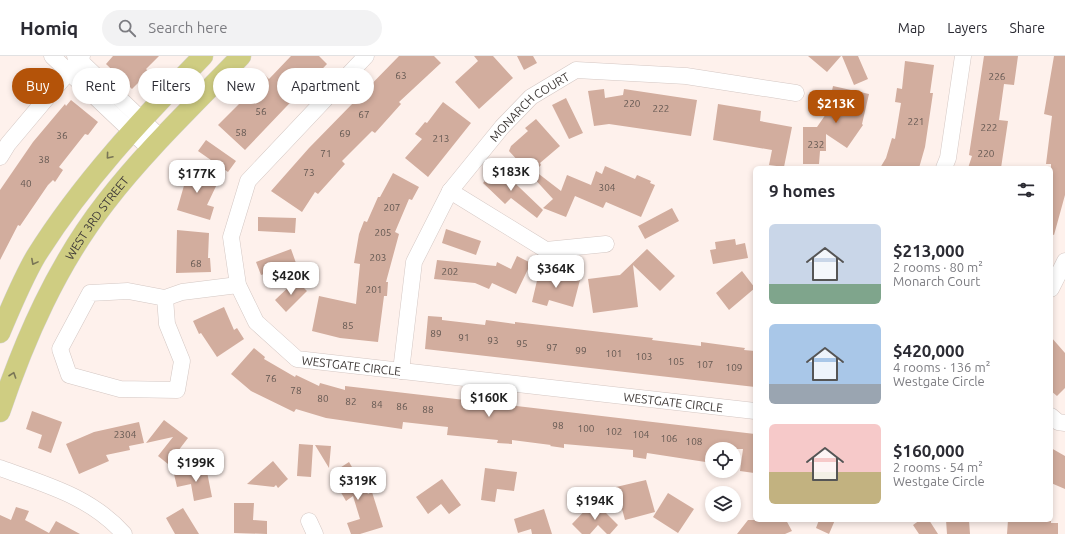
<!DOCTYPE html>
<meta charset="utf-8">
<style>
:root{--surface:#fff;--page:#f2f2f3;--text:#2b2b33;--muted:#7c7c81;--line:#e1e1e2;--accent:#b45309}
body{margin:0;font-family:Ubuntu,sans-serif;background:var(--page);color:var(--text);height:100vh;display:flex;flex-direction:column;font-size:15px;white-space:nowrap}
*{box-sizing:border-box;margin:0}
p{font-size:13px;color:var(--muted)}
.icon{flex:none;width:22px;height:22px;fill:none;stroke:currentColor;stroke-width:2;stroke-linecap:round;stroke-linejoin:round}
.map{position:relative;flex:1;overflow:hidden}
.drawer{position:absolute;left:753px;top:110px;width:300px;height:356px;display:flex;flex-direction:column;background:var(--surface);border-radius:6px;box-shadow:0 2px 6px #0003}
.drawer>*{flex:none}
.banner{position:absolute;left:12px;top:12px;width:380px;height:36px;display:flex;gap:8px}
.tools{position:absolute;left:705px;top:386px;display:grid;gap:8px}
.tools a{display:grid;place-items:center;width:36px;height:36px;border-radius:50%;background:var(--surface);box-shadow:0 2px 6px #0003;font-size:20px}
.price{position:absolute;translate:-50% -34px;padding:0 9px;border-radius:8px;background:#fff;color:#222;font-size:13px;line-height:26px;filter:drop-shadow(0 1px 2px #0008)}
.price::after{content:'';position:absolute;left:50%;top:24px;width:12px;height:9px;margin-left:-6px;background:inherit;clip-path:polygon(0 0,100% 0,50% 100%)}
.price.current{background:var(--accent);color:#fff}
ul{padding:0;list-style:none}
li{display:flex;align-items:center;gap:12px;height:100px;padding:0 16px}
li span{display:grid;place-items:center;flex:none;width:112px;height:80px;border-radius:6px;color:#555}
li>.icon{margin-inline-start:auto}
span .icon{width:48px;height:48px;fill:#fffc;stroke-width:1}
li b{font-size:17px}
h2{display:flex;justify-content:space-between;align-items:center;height:48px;padding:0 16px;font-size:17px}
.chip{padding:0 14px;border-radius:18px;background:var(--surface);box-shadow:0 2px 6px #0003;font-size:14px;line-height:36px}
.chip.current{background:var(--accent);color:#fff}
header{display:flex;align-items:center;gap:24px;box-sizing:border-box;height:56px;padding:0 20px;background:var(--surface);border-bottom:1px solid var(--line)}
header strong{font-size:19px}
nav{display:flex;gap:22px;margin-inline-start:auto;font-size:14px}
.search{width:280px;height:36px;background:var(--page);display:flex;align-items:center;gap:10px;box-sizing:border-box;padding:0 14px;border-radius:22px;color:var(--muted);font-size:15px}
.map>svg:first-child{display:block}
</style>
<header>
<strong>Homiq</strong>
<div class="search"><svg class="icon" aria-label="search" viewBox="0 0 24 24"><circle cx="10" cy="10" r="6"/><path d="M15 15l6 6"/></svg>Search here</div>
<nav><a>Map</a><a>Layers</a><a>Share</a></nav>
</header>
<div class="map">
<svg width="1065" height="478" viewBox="0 0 1065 478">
<rect width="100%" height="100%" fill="#fef1ec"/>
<!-- building -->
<path fill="#d2ad9e" d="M113,0H159L146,13L149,16L132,33L106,8Z
M291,0H319L327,8L245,94L218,69L257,30L255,29L265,19L269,23Z
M399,0H434L441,7L399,46L401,48L375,77L372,75L342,105L345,108L318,138L315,136L302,156L271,135L309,92Z
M474,0H493L513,22L479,53L455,26L478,5Z
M517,0H533L537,7L524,14Z
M808,0H841L827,16Z
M842,0H858L868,23L854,29Z
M984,0H1018L1014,29L1004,28L999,64L1008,65L1001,112H968L972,100L969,99Z
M1054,0H1065V139L1054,179L1051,178V108H1046L1052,60L1044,58Z
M905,5L934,9L930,37H933L925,91L919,112H880L886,102L892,82L895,83L901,47L895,46L897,32L902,33Z
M833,30L869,38L862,68L863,69L847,92L826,78V95H820L819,108H803V71H817L835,45L830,44Z
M604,33L605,42L623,39L624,33L697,44L691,80L609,68L594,70L588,35Z
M566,42L583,77L569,83L552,49Z
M71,44L98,66L88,79L85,78L59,111L63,114L55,126L53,124L48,129L20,170L18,169L0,204V134L33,86L65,48L66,50Z
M443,46L471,67L428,121L405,102L422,83L415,78L425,66L427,67Z
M718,48L761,55L760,65L792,71L784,111L769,109L772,94L713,84Z
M536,63L560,90L540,107L541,109L535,115L561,135L567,119L591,129L596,115L602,118L605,110L635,123L637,119L651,125L650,127L655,129L641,161L606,146L603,152L575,140L566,161L543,152L553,143L509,95L511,90L528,75L525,72Z
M206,84L236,105L228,116L198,95Z
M187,111L218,126L207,149L214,151L210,164L177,154L185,126L180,124Z
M498,111L543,154L537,162L511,142L505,148L483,127Z
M393,117L419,131L412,144L409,143L395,176L399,178L386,226H388L387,240H384L378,286L340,282L312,275L319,240L356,248L360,208L354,207L359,178L364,165L367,166L378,141H380Z
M672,152L679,165L645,183L638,170Z
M258,161L296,162L295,177L258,175Z
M446,173L481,185L476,199L442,187Z
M177,174L209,177L208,202H210L211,216L176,217Z
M735,183L736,189L745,187L748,202L713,208L710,194L716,193L715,186Z
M291,193L296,207L261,219L256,206Z
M647,193L675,220L660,235L633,209L638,251L593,257L588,223L620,219Z
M517,200L529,206V211L516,238L492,227L489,233L475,227L434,223L437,204L496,210L497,206L511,213Z
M742,215L755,232L729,254L716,237Z
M539,216L565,223L566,217L581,220L573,251L549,244L547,250L532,246Z
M296,224L307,235L286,256L275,244Z
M224,251L234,274L237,272L244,283L217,301L201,277L199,278L193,265Z
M428,260L442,261V264L485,269L486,264L515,268V266L653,282L652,284L701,290V286L745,292L744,294L755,295V331L425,293Z
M1051,281L1065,297V332L1057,340L1051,335Z
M254,292L265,301L264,303L295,321L296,319L319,330L320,327L345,334V330L755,378L754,417L740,415L743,393H712V407L647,397L646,403L633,401V394L564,388V392L550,390L551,389L512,384V388L497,387L498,384L447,379L448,371L403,366L402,373L326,362L296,353L294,356L251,335L231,318Z
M32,355L62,366L51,397L38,392L42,379L26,373Z
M164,364L188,382L168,408L158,400L173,381L146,387Z
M139,366L144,387L129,390L130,394L106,399L109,405L79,418L66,388L94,376Z
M299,388L313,389L311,421L297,420Z
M315,389L331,390L329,412Z
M1051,392L1065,400V433L1051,427Z
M273,405L288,423L278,432L276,429L274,431L247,428Z
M349,406L368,438L372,436L383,471L360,478H351L347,467L360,463L353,440L346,445L339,433L341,432L332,417Z
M206,411L212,441L194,445L191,428L177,431L174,418Z
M485,412L517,416L514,435L497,433L495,446L481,444Z
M442,423L461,449L449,458L441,448L428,458L416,441Z
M646,424L655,456L625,464L616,431Z
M668,437L694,453L678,477L653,461Z
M594,445L618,469L610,478H607L598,469L590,478H582L572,468Z
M234,447H254L253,464L267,465V478L234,477Z
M16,451L29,455L25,464L49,477L56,465L80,478H0V459L11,464Z
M183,452L199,478H175L166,462Z
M544,453L552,478H532L531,473L518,477L514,463Z
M748,464H786L792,475L785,478H737Z
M819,464H835L829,478L816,472Z
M920,464H929L938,478H919L913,469Z
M946,464H969L970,478H947Z
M1008,464H1051V467H1058V478H1007Z"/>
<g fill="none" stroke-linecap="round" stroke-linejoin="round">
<!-- minor casing -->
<g stroke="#d4c7c3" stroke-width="17">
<g id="minor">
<path d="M52,0L150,93"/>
<path d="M75,0L161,82"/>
<path id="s1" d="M366,0L248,125L231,181L238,229L256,266L297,303L755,355"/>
<path d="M0,101L8,88L82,0"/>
<path d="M944,112L948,102L963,0"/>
<path d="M450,135L546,194L606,188"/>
<path d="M1051,233L1065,205"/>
<path d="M165,242L167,268L182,305L177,334L120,333L69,319L60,293L90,237L128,235L165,242L182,236L238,229"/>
<path id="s2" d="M401,315L414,206L450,135L502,71L531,41L576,14L686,20L796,37"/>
<path d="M1051,360L1058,366L1065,367"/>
<path d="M0,412C46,429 90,440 124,478"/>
<path d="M309,465L315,478"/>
</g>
</g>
<!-- major casing -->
<g stroke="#d5d4d3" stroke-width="21">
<g id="major">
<path d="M0,277C11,251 22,224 36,200C83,125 142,63 203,0"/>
<path id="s3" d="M0,356C25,282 57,209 106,146C146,94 195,48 241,0"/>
</g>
</g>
<!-- minor -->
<use href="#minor" stroke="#fff" stroke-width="16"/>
<!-- major -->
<use href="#major" stroke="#cfcd82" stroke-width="20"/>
</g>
<!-- one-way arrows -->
<defs><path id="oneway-chevron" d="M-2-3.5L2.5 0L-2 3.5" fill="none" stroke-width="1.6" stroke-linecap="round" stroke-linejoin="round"/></defs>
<g stroke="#797556">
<use href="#oneway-chevron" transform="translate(109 100) rotate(130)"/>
<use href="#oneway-chevron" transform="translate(34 206) rotate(118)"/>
<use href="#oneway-chevron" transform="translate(13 319) rotate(-71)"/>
</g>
<g text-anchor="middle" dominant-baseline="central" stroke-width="3" stroke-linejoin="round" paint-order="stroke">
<!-- number labels -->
<g font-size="10" fill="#645852">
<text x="401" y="19">63</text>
<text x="997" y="20">226</text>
<text x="632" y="47">220</text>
<text x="661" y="52">222</text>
<text x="261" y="55">56</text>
<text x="364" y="58">67</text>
<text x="916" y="65">221</text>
<text x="989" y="71">222</text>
<text x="241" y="76">58</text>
<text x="345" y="77">69</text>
<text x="62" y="79">36</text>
<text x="441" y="82">213</text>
<text x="816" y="88">232</text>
<text x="326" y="97">71</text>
<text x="986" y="97">220</text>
<text x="44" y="103">38</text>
<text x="309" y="116">73</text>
<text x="26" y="127">40</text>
<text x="607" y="131">304</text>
<text x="392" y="151">207</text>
<text x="383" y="176">205</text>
<text x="378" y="201">203</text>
<text x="196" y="207">68</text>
<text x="450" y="215">202</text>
<text x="374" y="233">201</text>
<text x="348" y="269">85</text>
<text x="436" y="277">89</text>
<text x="464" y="281">91</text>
<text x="493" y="284">93</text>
<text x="522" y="287">95</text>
<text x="552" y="291">97</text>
<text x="581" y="294">99</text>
<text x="614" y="297">101</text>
<text x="644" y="300">103</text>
<text x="676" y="305">105</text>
<text x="705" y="308">107</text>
<text x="734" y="311">109</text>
<text x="271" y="322">76</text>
<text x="296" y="334">78</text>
<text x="323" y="342">80</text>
<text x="351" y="345">82</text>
<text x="377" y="348">84</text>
<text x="402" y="350">86</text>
<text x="428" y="353">88</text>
<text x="558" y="369">98</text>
<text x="586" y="372">100</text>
<text x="614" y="375">102</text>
<text x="125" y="378">2304</text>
<text x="641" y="378">104</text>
<text x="669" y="382">106</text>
<text x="694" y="385">108</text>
</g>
<!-- street labels -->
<g font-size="12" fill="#403b39" stroke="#fff">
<text stroke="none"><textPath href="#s2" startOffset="306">MONARCH COURT</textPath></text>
<text stroke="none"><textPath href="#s3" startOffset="218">WEST 3RD STREET</textPath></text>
<text stroke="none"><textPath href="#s1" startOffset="430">WESTGATE CIRCLE</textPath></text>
<text stroke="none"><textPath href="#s1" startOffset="754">WESTGATE CIRCLE</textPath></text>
</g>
</g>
</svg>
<div class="tools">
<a><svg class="icon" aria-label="locate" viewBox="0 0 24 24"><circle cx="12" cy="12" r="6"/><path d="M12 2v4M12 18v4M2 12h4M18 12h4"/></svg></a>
<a><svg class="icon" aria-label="layers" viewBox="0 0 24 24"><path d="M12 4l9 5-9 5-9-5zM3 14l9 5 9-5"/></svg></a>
</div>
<b class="price current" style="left:836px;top:68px">$213K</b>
<b class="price" style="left:511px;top:136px">$183K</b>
<b class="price" style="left:197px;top:138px">$177K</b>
<b class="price" style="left:556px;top:233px">$364K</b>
<b class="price" style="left:291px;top:240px">$420K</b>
<b class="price" style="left:489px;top:362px">$160K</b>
<b class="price" style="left:196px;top:427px">$199K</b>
<b class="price" style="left:358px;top:445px">$319K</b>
<b class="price" style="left:595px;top:465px">$194K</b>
<div class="banner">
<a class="chip current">Buy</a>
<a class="chip">Rent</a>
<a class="chip">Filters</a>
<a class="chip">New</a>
<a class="chip">Apartment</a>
</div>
<section class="drawer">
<h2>9 homes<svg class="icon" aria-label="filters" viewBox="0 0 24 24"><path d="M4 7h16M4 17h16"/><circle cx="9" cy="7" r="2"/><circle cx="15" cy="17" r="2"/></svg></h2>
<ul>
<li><span style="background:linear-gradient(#c9d6e8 75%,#7fa58c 0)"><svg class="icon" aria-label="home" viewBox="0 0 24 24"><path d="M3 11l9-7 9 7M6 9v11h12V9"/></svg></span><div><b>$213,000</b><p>2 rooms · 80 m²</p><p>Monarch Court</p></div></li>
<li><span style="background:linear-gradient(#a9c7e8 75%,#9aa5b1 0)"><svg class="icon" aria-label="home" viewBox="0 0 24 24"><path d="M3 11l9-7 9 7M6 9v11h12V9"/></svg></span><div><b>$420,000</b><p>4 rooms · 136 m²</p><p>Westgate Circle</p></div></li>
<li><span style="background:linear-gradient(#f6c9c9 60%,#c2b280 0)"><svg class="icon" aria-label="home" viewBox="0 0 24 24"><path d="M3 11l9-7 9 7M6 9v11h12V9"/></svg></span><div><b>$160,000</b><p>2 rooms · 54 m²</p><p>Westgate Circle</p></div></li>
</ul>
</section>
</div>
